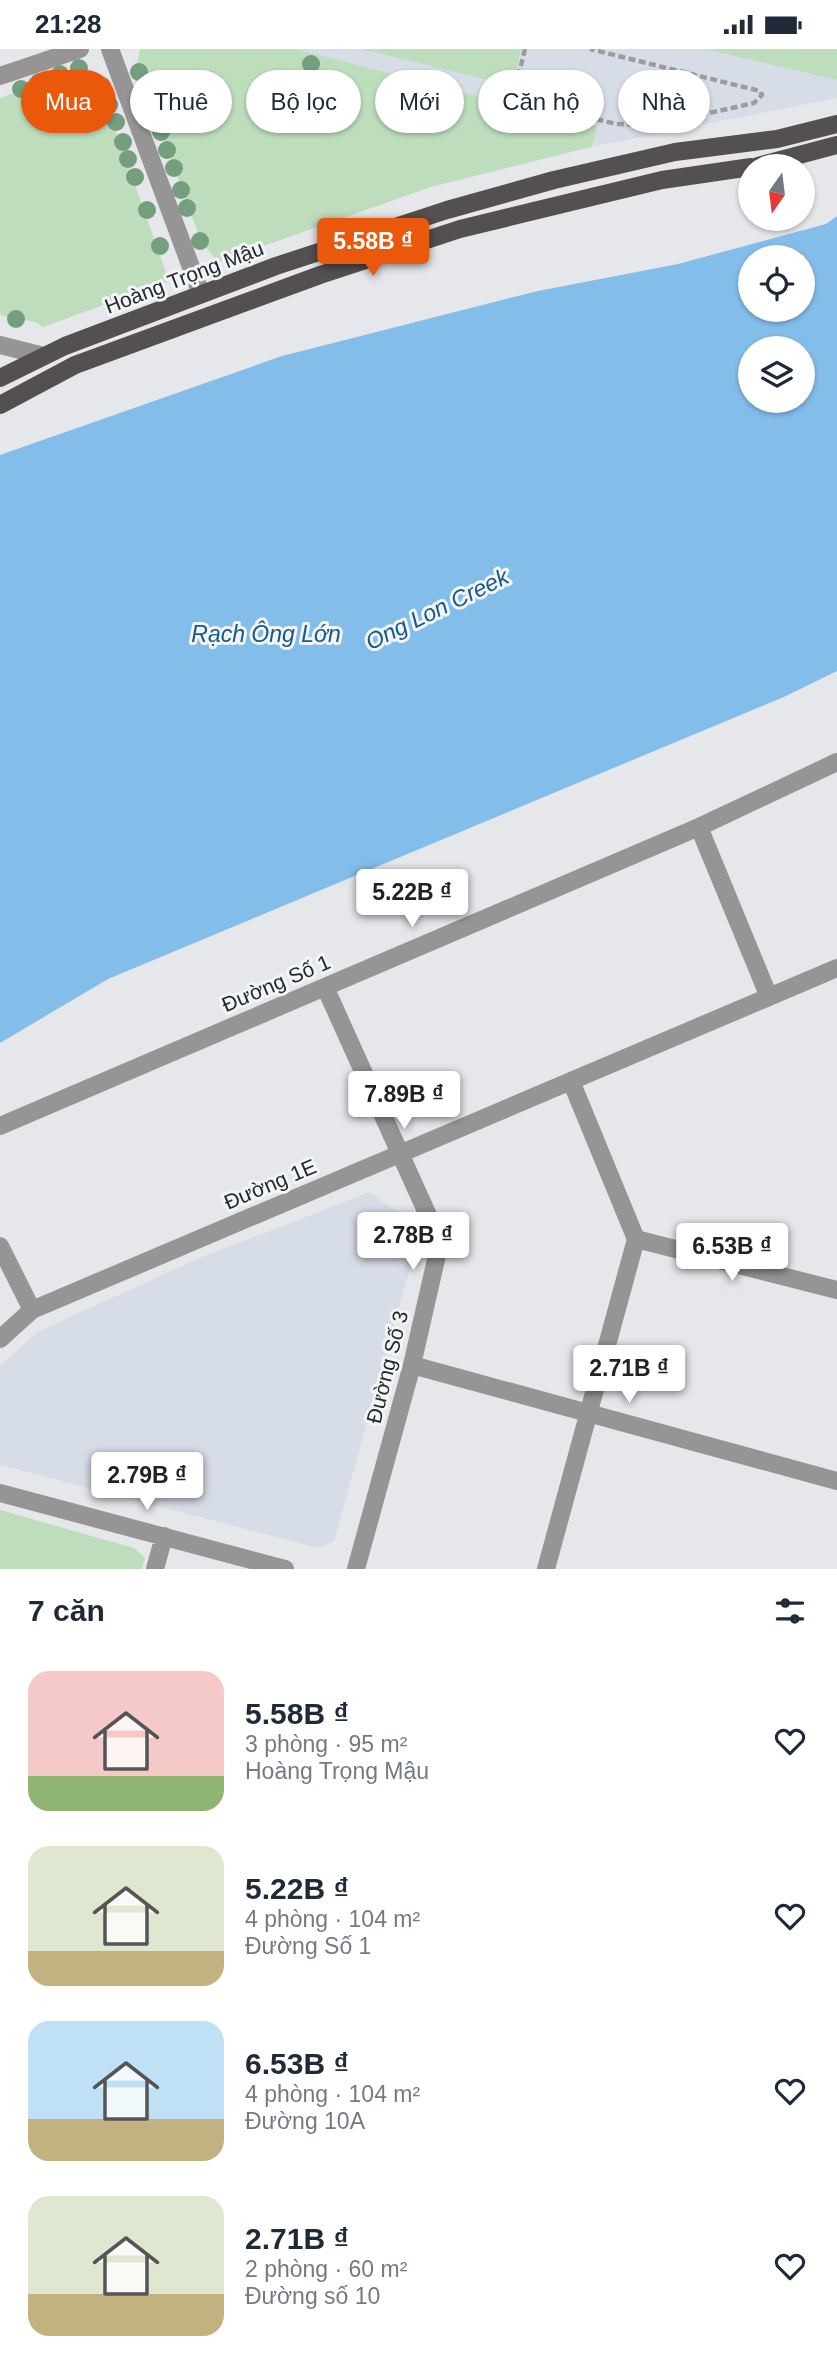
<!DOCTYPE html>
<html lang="vi">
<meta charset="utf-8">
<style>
:root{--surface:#fff;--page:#f6f6f7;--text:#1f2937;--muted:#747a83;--accent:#ea580c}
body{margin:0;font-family:Helvetica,sans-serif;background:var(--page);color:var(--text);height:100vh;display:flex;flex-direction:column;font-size:26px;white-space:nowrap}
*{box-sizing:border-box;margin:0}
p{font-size:23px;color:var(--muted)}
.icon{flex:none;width:38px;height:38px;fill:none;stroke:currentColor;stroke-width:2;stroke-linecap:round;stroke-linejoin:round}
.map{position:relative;height:1520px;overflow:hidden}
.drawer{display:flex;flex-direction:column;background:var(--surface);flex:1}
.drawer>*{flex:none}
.hud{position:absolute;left:21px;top:21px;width:796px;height:63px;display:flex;gap:14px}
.needle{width:46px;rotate:194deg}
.fabs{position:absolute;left:738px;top:105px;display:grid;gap:14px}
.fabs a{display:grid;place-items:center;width:77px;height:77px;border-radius:50%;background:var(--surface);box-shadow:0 2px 5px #0004;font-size:35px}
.price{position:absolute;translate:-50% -60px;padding:0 16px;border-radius:7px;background:#fff;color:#222;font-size:23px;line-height:46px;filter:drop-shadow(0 2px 4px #0008)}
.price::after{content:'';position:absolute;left:50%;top:42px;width:21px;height:16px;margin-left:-10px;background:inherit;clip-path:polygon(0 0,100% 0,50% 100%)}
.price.on{background:var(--accent);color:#fff}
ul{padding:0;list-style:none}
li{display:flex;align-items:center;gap:21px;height:175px;padding:0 28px}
li span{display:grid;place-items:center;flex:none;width:196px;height:140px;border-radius:21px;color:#555}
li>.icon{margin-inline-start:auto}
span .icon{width:84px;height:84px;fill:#fffc;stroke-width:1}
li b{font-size:30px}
h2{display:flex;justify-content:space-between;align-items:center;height:84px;padding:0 28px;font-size:30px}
.tag{padding:0 24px;border-radius:32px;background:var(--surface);box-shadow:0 2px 5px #0004;font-size:24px;line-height:63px}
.tag.on{background:var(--accent);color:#fff}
.status{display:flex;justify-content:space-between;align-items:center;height:49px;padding:0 35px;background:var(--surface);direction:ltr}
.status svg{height:19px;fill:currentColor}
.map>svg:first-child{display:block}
</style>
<div class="status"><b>21:28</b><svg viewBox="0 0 49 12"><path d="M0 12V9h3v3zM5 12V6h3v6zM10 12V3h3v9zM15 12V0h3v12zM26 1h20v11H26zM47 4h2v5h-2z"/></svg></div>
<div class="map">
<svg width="837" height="1520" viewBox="0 0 837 1520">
<rect width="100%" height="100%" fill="#e5e7eb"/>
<!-- built -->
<path fill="#d7dde7" d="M278,0H837V49L591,98L375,45Z
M370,1143L397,1163L419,1187L334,1492L318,1499L0,1416V1317L37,1283L202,1208Z"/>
<!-- green -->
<path fill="#bdddbd" d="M140,0H295L597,78L591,98L431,138L218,213L201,192L137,15Z
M361,0H521L513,37Z
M705,0H837V31Z
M81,21L91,22L98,32L169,232L43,278L35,273L0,266V49Z
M0,1461L134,1499L145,1509L142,1520H0Z"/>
<!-- water -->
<path fill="#83bdea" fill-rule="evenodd" d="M837,167V622L786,647L108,930L0,994V406L282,307L538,242L678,215L826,175ZM751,208H803V261H751ZM751,299H803V352H751Z"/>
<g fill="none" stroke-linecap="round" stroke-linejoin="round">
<!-- path -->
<path stroke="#9a9c9f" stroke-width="4.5" stroke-dasharray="7 3.5" stroke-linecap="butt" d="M525,0L513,49L616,75L638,76L687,69L754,54L762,46L760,42L590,0"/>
<!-- minor -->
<path stroke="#969494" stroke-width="18" d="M110,0L201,245
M0,27L80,0
M0,296L44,307
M699,778L769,948
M325,938L440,1193L412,1316L356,1520
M0,1077L699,778L837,713
M636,1190L837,1241
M0,1197L32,1261
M0,1290L32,1261L837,919
M412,1316L837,1432
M0,1444L285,1520
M155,1520L164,1487
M546,1520L636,1190L571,1032"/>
<!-- major -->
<path stroke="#545050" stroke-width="18" d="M758,117L837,96
M0,329L65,297L276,217L447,161L554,131L675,103L777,90L837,75
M0,356L75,316L320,226L460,180L662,131L751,118"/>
</g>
<!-- trees -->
<g fill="#759e7e">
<circle cx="311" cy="15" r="9"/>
<circle cx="79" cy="19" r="9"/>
<circle cx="139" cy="23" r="9"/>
<circle cx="60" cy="25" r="9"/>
<circle cx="39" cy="33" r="9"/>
<circle cx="102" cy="37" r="9"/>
<circle cx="21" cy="40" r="9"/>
<circle cx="145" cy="42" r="9"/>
<circle cx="109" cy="56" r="9"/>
<circle cx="116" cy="73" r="9"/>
<circle cx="161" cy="83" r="9"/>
<circle cx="123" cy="93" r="9"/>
<circle cx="167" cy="101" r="9"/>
<circle cx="128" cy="110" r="9"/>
<circle cx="174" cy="119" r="9"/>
<circle cx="135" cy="128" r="9"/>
<circle cx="181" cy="141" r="9"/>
<circle cx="187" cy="159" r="9"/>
<circle cx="147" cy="161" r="9"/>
<circle cx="200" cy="192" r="9"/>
<circle cx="160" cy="197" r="9"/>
<circle cx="16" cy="270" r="9"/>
</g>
<g text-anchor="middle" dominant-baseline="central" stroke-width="6" stroke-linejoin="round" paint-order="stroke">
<!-- street labels -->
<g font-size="21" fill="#262728" stroke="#f2f5f8">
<text transform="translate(184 228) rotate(-21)">Hoàng Trọng Mậu</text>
<text transform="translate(276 934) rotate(-23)">Đường Số 1</text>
<text transform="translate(270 1135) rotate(-23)">Đường 1E</text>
<text transform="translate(387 1318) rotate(-76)">Đường Số 3</text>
</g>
<!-- water labels -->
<g font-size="23" font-style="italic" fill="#175884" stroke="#f2f5f8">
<text transform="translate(437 560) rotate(-26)">Ong Lon Creek</text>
<text x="266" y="585">Rạch Ông Lớn</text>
</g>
</g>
</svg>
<div class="fabs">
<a><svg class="needle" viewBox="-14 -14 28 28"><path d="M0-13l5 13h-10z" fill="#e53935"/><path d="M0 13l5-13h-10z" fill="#747a83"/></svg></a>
<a><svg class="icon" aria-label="locate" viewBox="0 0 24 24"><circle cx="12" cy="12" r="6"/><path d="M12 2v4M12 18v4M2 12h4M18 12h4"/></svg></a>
<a><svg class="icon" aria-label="layers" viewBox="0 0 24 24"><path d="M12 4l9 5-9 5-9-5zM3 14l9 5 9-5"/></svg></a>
</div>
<b class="price on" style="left:373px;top:229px">5.58B ₫</b>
<b class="price" style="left:412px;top:880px">5.22B ₫</b>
<b class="price" style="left:404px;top:1082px">7.89B ₫</b>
<b class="price" style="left:413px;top:1223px">2.78B ₫</b>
<b class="price" style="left:732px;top:1234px">6.53B ₫</b>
<b class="price" style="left:629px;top:1356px">2.71B ₫</b>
<b class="price" style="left:147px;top:1463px">2.79B ₫</b>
<div class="hud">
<a class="tag on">Mua</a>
<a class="tag">Thuê</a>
<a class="tag">Bộ lọc</a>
<a class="tag">Mới</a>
<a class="tag">Căn hộ</a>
<a class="tag">Nhà</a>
</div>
</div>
<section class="drawer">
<h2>7 căn<svg class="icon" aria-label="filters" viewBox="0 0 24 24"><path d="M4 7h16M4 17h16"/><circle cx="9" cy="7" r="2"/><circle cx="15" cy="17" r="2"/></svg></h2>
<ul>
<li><span style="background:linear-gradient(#f6c9c9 75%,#8fb573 0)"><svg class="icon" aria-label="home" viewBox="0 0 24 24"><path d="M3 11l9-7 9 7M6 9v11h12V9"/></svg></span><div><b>5.58B ₫</b><p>3 phòng · 95 m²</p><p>Hoàng Trọng Mậu</p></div><svg class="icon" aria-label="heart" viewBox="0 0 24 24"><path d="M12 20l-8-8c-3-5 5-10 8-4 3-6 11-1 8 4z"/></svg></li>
<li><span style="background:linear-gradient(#dfe7d0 75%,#c2b280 0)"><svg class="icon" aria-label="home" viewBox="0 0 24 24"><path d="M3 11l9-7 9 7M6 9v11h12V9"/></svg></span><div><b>5.22B ₫</b><p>4 phòng · 104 m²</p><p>Đường Số 1</p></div><svg class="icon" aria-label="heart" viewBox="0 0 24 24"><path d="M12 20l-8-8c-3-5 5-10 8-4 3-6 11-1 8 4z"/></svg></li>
<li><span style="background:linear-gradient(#bfe0f5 70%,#c2b280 0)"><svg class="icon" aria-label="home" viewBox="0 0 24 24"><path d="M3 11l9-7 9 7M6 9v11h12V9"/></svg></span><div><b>6.53B ₫</b><p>4 phòng · 104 m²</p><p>Đường 10A</p></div><svg class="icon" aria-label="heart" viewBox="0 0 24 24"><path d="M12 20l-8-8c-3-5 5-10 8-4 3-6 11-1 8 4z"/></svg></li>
<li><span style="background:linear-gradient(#dfe7d0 70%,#c2b280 0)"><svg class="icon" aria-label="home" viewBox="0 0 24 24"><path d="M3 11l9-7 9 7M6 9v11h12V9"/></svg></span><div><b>2.71B ₫</b><p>2 phòng · 60 m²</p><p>Đường số 10</p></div><svg class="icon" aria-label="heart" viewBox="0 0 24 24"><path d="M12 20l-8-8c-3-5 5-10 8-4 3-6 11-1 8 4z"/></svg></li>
</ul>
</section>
